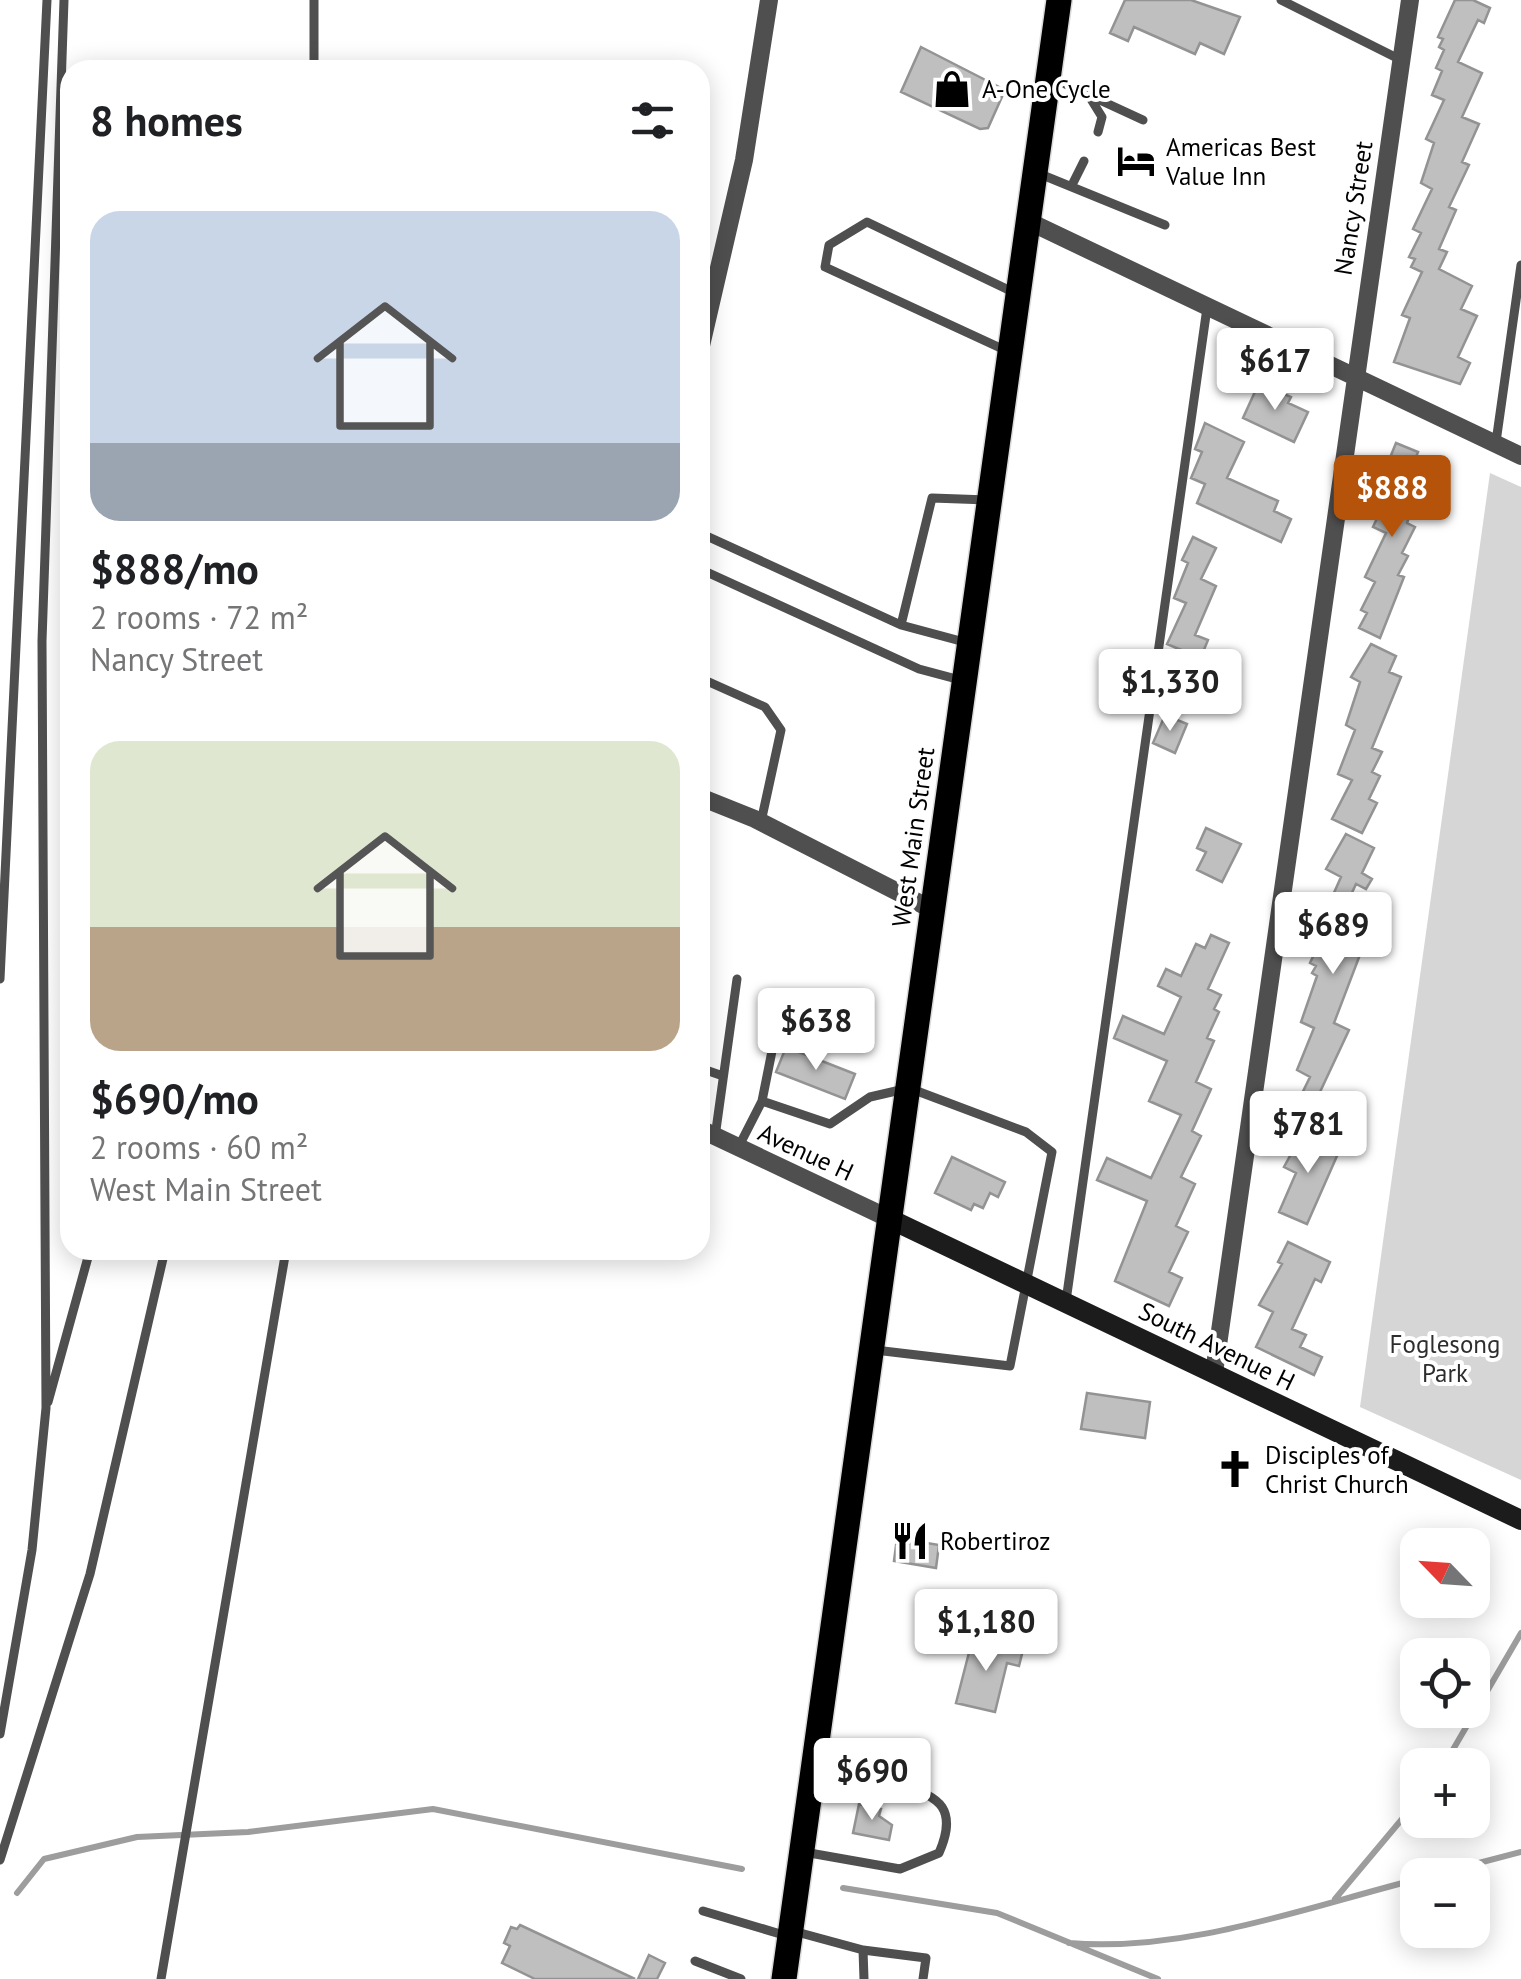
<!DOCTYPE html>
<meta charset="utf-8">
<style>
:root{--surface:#fff;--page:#f6f6f6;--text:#202124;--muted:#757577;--accent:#b45309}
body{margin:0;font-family:"PT Sans",sans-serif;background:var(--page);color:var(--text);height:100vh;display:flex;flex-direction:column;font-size:38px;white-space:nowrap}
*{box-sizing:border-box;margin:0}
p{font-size:32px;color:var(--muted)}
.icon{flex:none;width:55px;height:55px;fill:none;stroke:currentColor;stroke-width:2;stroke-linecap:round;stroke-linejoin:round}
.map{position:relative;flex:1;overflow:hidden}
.details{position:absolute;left:60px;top:60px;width:650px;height:1200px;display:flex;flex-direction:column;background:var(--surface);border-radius:30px;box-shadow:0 5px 25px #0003}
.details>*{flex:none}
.needle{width:65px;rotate:295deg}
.fabs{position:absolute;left:1400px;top:1528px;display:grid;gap:20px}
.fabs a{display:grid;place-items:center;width:90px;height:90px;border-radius:20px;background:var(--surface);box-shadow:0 5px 25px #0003;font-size:50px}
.price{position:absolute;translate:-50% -85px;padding:0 22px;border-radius:10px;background:#fff;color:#222;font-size:32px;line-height:65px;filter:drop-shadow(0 2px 5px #0008)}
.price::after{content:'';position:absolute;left:50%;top:60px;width:30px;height:22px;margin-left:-15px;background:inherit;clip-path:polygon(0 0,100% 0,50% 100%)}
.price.active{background:var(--accent);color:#fff}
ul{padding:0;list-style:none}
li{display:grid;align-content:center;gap:20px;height:530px;padding:0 30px}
li span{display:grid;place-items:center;height:310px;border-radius:30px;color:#555}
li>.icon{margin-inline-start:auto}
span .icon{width:180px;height:180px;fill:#fffc;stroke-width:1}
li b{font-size:42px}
h2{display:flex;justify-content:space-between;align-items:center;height:120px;padding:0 30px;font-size:42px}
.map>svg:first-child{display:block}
</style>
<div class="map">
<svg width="1521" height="1979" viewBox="0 0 1521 1979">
<rect width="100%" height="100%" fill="#fff"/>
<!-- green -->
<path fill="#d6d6d6" d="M1490,473L1521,487V1480L1360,1407Z"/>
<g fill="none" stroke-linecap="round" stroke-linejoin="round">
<!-- stream -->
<path stroke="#9d9d9d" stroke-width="6" d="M1444,1765L1521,1633
M1433,1875L1521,1852
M843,1888L997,1913L1158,1979
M17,1893L44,1859L137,1837L248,1832L433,1809L742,1869
M1335,1899L1418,1800
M1069,1943C1185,1953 1307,1907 1418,1879"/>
</g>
<!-- building -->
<path fill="#bfbfbf" stroke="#939393" stroke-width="2.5" d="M1125,0H1191L1240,17L1224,54L1200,43L1195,54L1134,27L1128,41L1110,33Z
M1455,0H1473L1490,8L1484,23L1478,20L1458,62L1482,73L1462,117L1479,124L1462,162L1469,165L1449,207L1456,210L1439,249L1447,252L1439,269L1472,286L1461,309L1477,316L1458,357L1470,363L1460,384L1394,362L1410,318L1402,315L1422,272L1411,267L1415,259L1409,257L1421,233L1413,229L1432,189L1421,183L1434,143L1426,139L1444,100L1432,95L1442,71L1436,68L1444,50L1439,47L1443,39L1438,37Z
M921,47L1005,90L988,128L980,129L901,92Z
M1259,383L1291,397L1288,403L1308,412L1294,442L1243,418Z
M1205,423L1244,442L1227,478L1278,501L1274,511L1291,519L1281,542L1197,503L1205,484L1191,478L1202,452L1195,449Z
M1396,443L1418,452L1411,470L1423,475L1407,523L1415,527L1402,553L1408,556L1398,575L1404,577L1380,638L1359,628L1367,613L1361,610L1375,582L1365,577L1386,533L1373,527L1395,480L1383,475Z
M1193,537L1216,548L1201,579L1216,586L1195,635L1208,640L1182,703L1165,694L1186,652L1167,644L1186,603L1174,598L1188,563L1182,560Z
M1371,644L1396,656L1389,672L1401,677L1372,748L1382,752L1372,772L1380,776L1369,799L1377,803L1362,833L1332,819L1352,780L1338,774L1355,730L1346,725L1360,682L1351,677Z
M1165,715L1187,724L1175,753L1153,743Z
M1206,828L1241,844L1222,882L1197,870L1206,852L1197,848Z
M1346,834L1374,848L1362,873L1372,879L1366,889L1356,884L1351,895L1382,910L1375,924L1357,915L1344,943L1361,952L1334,1023L1349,1030L1320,1092L1333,1099L1318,1129L1291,1116L1310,1077L1297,1070L1314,1028L1301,1022L1317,976L1312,973L1316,966L1310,963L1327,927L1320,924L1341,877L1326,869Z
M1211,935L1229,943L1208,989L1221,995L1214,1009L1219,1012L1207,1038L1214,1041L1196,1082L1211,1089L1192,1131L1201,1136L1181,1177L1195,1184L1176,1226L1188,1232L1169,1272L1182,1278L1169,1306L1115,1281L1147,1201L1097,1180L1107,1158L1151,1178L1181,1115L1149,1101L1167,1061L1114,1038L1123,1016L1164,1034L1181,997L1158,986L1166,969L1181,976L1196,944L1205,948Z
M786,1047L855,1074L845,1099L776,1072Z
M1303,1132L1340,1149L1307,1224L1279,1212L1296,1173L1284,1167Z
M952,1157L1005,1182L998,1197L990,1193L983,1208L974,1204L971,1210L935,1193Z
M1288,1242L1330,1262L1321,1282L1315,1279L1292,1329L1306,1335L1300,1347L1322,1357L1314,1375L1256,1347L1273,1312L1259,1305L1282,1264L1278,1262Z
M1087,1393L1150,1402L1145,1438L1081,1429Z
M897,1538L939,1545L936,1568L894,1561Z
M973,1637L1023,1650L1019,1666L1007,1663L995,1712L956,1703Z
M859,1804L881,1809L879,1816L892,1825L889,1840L853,1833Z
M520,1925L635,1979H535L502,1963L510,1946L504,1943L511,1927L517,1929Z
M649,1955L665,1963L657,1979H638Z"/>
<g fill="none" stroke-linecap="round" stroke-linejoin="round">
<!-- primary casing -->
<g stroke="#dbdbdb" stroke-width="28">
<path id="primary" d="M784,1979L1059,0"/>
</g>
<!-- lane -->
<path stroke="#4f4f4f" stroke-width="9" d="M1281,0L1401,60
M314,70V0
M1052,78L1143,120
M1089,96L1102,117L1098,132
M1040,174L1165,225
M1072,185L1084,161
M1007,351L825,267L829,245L867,222L1017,294
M1496,442L1521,265
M700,533L901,625L968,643
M700,569L919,669L964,681
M901,625L932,498L988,500
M700,678L765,707L781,730L761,822
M0,979L47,0
M700,1068L723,1076
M762,1101L830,1124L870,1097L909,1088L1026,1132L1052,1152L1010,1366L875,1350
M715,1137L737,979
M738,1148L762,1101L772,1051
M1066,1301L1207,308
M48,1402L90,1250
M0,1734L32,1550L46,1408L42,641L64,0
M804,1852L900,1869L939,1853C945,1839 951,1821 942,1807C925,1782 844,1772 814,1765
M0,1860L90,1574L165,1250
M703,1911L787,1936
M793,1931L863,1950L864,1979
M863,1950L926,1958L923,1979
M695,1961L741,1979
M161,1979L286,1250"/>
<!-- street -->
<path stroke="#4f4f4f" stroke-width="18" d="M1030,222L1521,456
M700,350L744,160L769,0
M700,797L755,819L933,910
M700,1129L890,1219
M1214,1373L1410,0"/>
<!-- secondary -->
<path stroke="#1c1c1c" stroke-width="20" d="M890,1219L1521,1520"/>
<!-- primary -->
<use href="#primary" stroke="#000" stroke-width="25"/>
</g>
<!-- icons -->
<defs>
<g id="shop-bare" transform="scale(3)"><path d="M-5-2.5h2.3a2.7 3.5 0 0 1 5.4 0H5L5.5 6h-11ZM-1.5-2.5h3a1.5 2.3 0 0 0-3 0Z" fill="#000" stroke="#fff" stroke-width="2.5" paint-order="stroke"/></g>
<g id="hotel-bare" transform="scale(3)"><path d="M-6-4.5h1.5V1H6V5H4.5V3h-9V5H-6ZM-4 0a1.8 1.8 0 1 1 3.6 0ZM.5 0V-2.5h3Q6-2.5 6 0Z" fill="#000" stroke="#fff" stroke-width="2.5" paint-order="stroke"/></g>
<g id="church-bare" transform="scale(3)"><path d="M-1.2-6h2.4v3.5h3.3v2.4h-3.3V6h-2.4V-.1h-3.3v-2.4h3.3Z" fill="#000" stroke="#fff" stroke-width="2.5" paint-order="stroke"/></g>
<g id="restaurant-bare" transform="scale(3)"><path d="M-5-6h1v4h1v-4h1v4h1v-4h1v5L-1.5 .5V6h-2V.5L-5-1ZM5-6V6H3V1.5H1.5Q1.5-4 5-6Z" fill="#000" stroke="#fff" stroke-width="2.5" paint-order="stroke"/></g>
</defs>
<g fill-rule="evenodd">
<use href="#shop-bare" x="952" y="89"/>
<use href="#hotel-bare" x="1136" y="161"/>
<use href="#church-bare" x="1235" y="1469"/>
<use href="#restaurant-bare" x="910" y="1541"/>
</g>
<g text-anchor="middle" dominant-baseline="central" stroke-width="8" stroke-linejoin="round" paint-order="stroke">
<!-- poi labels -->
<g font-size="25" fill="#000" stroke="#fff" text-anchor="start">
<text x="982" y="89">A-One Cycle</text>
<text x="1166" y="147">Americas Best<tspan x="1166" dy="29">Value Inn</tspan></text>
<text x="1265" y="1455">Disciples of<tspan x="1265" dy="29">Christ Church</tspan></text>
<text x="940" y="1541">Robertiroz</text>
</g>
<!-- street labels -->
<g font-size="25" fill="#000" stroke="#fff">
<text transform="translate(1353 208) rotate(-81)">Nancy Street</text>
<text transform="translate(913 837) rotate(-82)">West Main Street</text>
<text transform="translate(806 1152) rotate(25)">Avenue H</text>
<text transform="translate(1217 1346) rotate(26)">South Avenue H</text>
</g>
<!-- park labels -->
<g font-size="25" fill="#2d2d2d" stroke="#fff">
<text x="1445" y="1344">Foglesong<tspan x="1445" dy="29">Park</tspan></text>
</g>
</g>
</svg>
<div class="fabs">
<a><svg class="needle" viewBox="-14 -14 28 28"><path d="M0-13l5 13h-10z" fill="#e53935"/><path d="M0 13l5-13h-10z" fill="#757577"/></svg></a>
<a><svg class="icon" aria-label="locate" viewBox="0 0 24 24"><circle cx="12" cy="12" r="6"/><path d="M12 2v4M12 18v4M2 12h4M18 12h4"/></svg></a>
<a>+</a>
<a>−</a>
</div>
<b class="price" style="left:1275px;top:413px">$617</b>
<b class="price active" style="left:1392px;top:540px">$888</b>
<b class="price" style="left:1170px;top:734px">$1,330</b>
<b class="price" style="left:1333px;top:977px">$689</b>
<b class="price" style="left:816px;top:1073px">$638</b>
<b class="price" style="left:1308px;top:1176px">$781</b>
<b class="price" style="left:986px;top:1674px">$1,180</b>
<b class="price" style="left:872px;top:1823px">$690</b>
<section class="details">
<h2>8 homes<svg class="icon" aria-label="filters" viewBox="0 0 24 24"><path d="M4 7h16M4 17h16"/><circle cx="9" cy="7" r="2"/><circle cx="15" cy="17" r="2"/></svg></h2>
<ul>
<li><span style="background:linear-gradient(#c9d6e8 75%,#9aa5b1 0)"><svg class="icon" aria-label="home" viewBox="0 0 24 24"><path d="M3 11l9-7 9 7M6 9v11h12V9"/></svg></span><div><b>$888/mo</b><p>2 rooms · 72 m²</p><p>Nancy Street</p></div></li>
<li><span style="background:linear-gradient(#dfe7d0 60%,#b9a48a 0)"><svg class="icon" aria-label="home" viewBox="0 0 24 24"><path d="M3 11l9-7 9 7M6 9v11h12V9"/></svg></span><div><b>$690/mo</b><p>2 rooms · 60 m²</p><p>West Main Street</p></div></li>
</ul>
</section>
</div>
